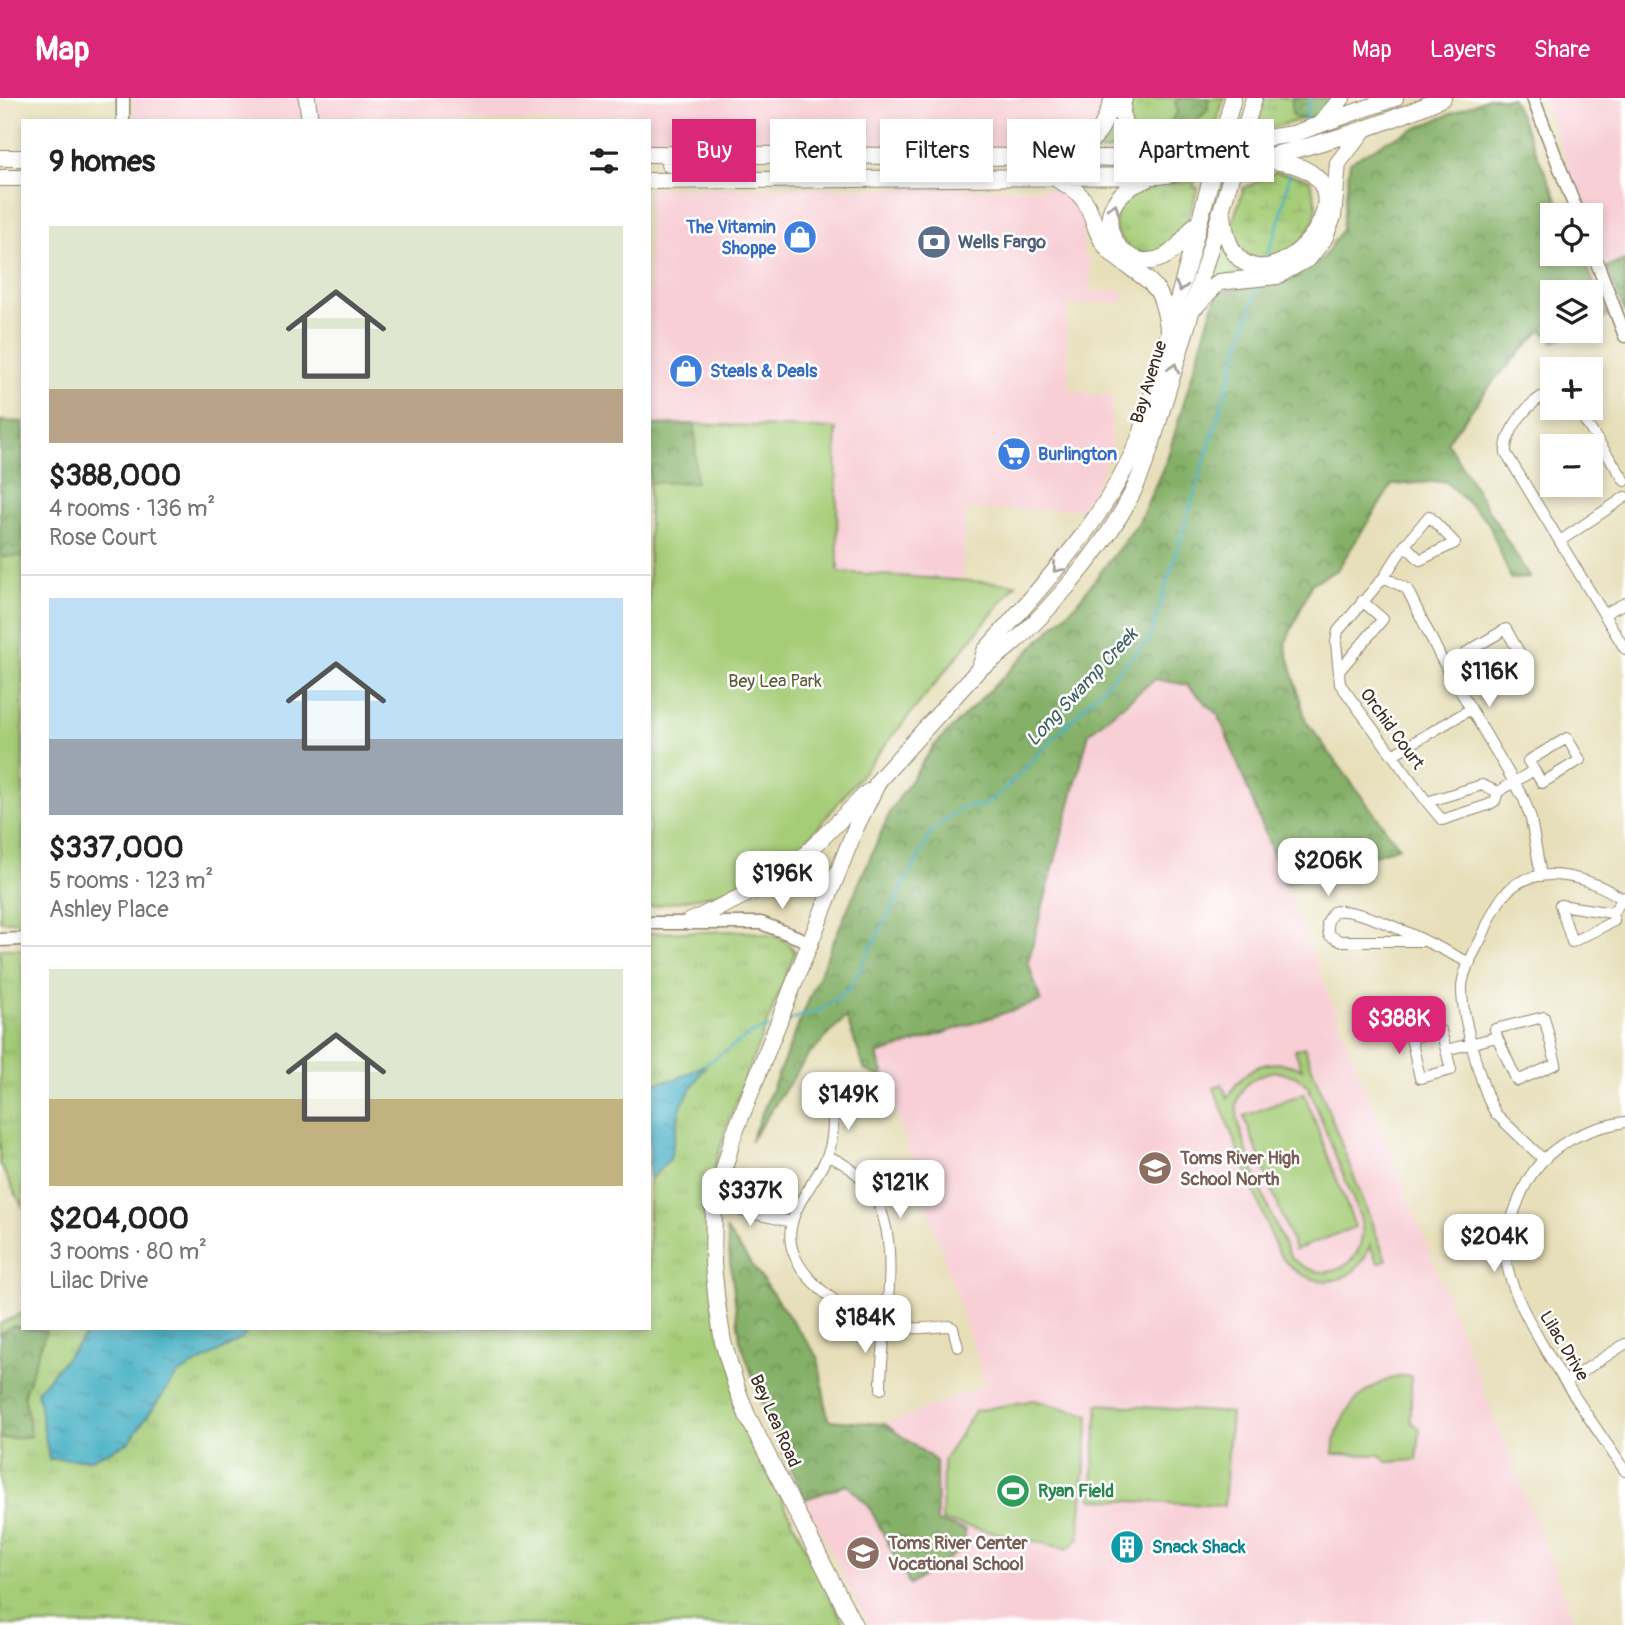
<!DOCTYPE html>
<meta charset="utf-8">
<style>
:root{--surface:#fff;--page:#f6f6f6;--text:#222;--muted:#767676;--line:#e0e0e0;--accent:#db2777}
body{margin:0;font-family:Pangolin,sans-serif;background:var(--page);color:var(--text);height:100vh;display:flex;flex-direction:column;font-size:26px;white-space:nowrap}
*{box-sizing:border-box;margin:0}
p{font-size:23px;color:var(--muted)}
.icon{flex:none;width:38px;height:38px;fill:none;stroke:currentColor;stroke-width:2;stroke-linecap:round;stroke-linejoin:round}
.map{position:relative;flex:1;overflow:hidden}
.side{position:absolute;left:21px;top:21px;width:630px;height:1211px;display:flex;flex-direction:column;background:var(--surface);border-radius:0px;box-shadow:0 4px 10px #0003}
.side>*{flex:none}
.banner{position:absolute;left:672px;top:21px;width:665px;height:63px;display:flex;gap:14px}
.buttons{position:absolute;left:1540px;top:105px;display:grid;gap:14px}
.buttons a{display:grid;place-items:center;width:63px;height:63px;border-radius:0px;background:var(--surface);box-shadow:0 4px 10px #0003;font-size:35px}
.price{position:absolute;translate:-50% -60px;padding:0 16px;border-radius:14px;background:#fff;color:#222;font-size:23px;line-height:46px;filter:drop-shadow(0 2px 4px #0008)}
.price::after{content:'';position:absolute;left:50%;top:42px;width:21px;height:16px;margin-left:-10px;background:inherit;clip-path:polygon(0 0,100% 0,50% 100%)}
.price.active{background:var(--accent);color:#fff}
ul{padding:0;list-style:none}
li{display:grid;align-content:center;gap:14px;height:371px;padding:0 28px}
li+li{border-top:2px solid var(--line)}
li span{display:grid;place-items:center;height:217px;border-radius:0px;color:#555}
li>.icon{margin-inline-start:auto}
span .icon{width:126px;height:126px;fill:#fffc;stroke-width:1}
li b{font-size:30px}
h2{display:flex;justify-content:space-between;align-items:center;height:84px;padding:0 28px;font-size:30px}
.chip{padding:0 24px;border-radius:0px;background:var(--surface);box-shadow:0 4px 10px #0003;font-size:24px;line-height:63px}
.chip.active{background:var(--accent);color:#fff}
header{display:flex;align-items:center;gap:42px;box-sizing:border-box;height:98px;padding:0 35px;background:var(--accent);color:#fff}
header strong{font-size:33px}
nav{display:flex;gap:38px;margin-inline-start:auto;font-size:24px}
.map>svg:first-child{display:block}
</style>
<header>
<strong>Map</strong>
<nav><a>Map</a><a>Layers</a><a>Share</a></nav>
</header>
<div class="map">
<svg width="1625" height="1527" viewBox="0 0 1625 1527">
<defs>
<pattern id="grass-tufts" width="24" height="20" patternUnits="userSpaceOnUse" patternTransform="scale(1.75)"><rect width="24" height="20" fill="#a5cc77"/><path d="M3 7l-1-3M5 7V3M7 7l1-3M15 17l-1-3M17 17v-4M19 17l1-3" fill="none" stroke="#8faf66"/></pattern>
<pattern id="forest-crowns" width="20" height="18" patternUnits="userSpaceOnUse" patternTransform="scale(1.75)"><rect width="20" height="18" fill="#84b068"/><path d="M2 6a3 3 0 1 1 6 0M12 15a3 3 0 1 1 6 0" fill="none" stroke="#6d8f55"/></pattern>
<pattern id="wetland-marsh" width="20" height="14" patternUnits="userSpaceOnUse" patternTransform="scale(1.75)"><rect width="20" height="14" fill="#a5cc77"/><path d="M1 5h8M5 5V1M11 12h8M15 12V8" fill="none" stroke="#8faf66"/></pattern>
<pattern id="water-ripples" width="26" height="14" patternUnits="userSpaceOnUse" patternTransform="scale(1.75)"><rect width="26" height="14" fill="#45b0c4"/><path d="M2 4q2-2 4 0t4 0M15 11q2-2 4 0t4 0" fill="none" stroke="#3b8f9f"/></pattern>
</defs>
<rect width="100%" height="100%" fill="#fff"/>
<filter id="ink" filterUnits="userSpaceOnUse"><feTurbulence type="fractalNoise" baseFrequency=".0143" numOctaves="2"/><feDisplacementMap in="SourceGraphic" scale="14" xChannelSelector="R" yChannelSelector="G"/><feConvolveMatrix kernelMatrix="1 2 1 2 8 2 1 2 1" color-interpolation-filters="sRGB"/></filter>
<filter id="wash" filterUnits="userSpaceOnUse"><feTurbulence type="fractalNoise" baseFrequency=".00686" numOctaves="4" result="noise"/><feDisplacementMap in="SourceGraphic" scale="28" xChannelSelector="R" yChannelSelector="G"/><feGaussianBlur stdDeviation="1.57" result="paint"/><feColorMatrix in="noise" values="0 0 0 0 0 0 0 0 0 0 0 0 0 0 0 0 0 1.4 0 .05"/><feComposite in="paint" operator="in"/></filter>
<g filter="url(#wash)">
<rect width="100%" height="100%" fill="#e7dfba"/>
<!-- built -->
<path fill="#f7cfd5" d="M133,0H302L307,23H134Z
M314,0H1108L1099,26L1074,50L649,46V23H318Z
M1543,0H1625V162L1607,169L1591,128V117H1586Z
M649,90L1062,91L1081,111L1084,159H1090V194L1123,192V204L1066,207L1069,292L1112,299L1111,356L1091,397L1079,411L966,412L962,482L837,474L836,332L649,327Z
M1155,581L1187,587L1219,618L1576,1527H868L805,1401L846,1387L868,1407L910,1487L937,1424L936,1363L885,1326L986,1287L877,957L1041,903L1028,864L1089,635Z"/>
<!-- grass -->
<path fill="url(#grass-tufts)" stroke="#707b4a" stroke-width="2" d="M1129,0H1224L1214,32L1204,36V43L1159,48L1130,29Z
M1263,0H1292V15L1296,19L1305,18L1307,20L1260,33L1255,28Z
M1115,7L1126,42L1132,50L1086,54Z
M1195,83L1193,89L1198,90L1184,134L1158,157L1130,153L1115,133L1117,108L1143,88Z
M1220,139L1228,156L1256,173L1211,181Z
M741,833C761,836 785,835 795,854L728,1024L716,1064L709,1107L742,1321L844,1527H0V1226L23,1215V1230H649V835Z
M0,851H23V1110L0,1066Z"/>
<!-- forest -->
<path fill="url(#forest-crowns)" stroke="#606d43" stroke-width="2" d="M1182,0H1208V12L1191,27L1177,30L1171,23L1178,14L1175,4Z
M1292,0H1339L1321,17L1306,21V18L1297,20L1292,15Z
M1488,0H1512L1564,117H1552V156H1581L1609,218L1591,227V194H1552V233H1578L1554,244L1542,232L1496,280L1447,344L1530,480L1511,481L1488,424L1445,383L1392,387L1337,472L1312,485L1285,546L1306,623L1399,749L1285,786L1219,618L1187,587L1155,581L1089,635L1028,864L1041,903L877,957L885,981L865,972L846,919L807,959L750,1044L830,851L891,712L933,649L1076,506L1139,424L1167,361L1217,194L1288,183L1322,162L1342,131L1350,64L1387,43Z
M1625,162V215L1607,169Z
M0,323L23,324V458L0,459Z
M695,326L696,384L649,385V327Z
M726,1131L818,1259L828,1322L885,1326L936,1363L937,1424L965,1432V1449L910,1487L868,1407L847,1387L805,1401L768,1322L740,1242Z
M12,1228L46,1233L24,1295L31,1338L0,1341V1236Z"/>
<!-- wetland -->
<path fill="url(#wetland-marsh)" stroke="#707b4a" stroke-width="2" d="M1276,74L1310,81C1311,90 1316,100 1316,109C1315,138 1283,166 1254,160C1248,158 1241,152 1235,148L1231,128L1244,90Z"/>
<!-- green -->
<path fill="#a5cc77" stroke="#707b4a" stroke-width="2" fill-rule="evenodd" d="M695,326L836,331L838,474L1016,486L799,753L742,791L649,809V385L696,384Z
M23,458V823H0V459Z
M1304,949L1386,1162L1378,1165L1370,1147C1354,1196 1301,1192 1277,1152L1214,990L1222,986L1228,1000C1244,968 1269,958 1302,971L1295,952ZM1274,973L1298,979L1308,988L1360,1119C1373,1166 1323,1193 1290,1158C1277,1133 1233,1030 1237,1006C1240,986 1256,977 1274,973Z
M1304,995L1355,1129L1295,1152L1244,1018Z
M1401,1278H1411V1324L1420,1331L1417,1362L1387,1364L1380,1357L1333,1356C1336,1316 1362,1287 1401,1278Z
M1034,1302L1089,1317L1079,1440L1068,1451L942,1423L943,1363L975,1313Z
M1098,1306L1231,1315L1224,1408L1091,1401Z"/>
<!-- water -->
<path fill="url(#water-ripples)" stroke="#406d71" stroke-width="2" d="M706,966L681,1008L670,1061L649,1082V986L677,981Z
M92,1230H249L242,1241L177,1277L128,1345L91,1361H49L37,1293Z"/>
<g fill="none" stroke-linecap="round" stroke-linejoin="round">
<!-- stream -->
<path stroke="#45b0c4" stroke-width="2.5" d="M1304,24L1311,0
M1266,162L1281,117L1290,74
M784,924L822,911L850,890L933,731L965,707L980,709L1000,696L1150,540L1259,185
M705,967L752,935L768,930"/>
</g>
</g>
<g filter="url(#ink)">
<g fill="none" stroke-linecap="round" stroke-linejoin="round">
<!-- minor casing -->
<g stroke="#91846c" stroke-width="12">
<path id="minor" d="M1552,295C1531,299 1504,334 1506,355L1625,551
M1576,310L1625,383
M1560,443L1625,399
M1405,447L1429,418L1455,445L1420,462L1405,447L1384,479L1338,533L1336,544L1340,586L1427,704L1482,687L1498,694L1534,672L1528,663L1567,640L1580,662L1542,685L1534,672
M1384,479L1407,491L1442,562L1524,701L1531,721L1541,778
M1604,516L1625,505
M1339,573L1383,521L1362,503
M1451,577L1473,564L1467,554L1506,531L1519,554L1480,577L1473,564
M1392,657L1471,611
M1427,704L1442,722L1488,707L1495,703L1498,694
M1612,815L1614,823L1572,844L1560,807L1612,815L1625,799
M1423,843H1340L1329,837L1327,825L1333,814C1356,805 1445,853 1470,865
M1446,952L1451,972L1420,980L1411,940L1441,933L1446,952L1497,939L1495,931L1544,919L1556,966L1517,983L1497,939
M833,1005C833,1022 834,1042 827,1058C818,1081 798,1100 792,1125C778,1173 850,1220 890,1228C910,1232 929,1230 949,1228L953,1230L958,1249
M1625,1024C1582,1031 1542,1050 1523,1092C1514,1112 1505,1137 1506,1159C1509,1211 1594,1326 1625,1373
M828,1058C922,1097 880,1215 881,1291
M1542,1060L1496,1016L1491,1007C1480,982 1461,916 1462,889C1463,872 1474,855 1482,839C1488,825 1494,809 1504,797C1533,762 1594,779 1625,803
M714,1107L792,1124
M1566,1284L1625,1246"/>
</g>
<!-- tertiary casing -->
<g stroke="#91846c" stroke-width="15">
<path id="tertiary" d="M123,0V23
M1533,0L1578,117
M1591,149L1625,238
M649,825H761L812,845
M0,842L23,841"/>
</g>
<!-- primary casing -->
<g stroke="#91846c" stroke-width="18">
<path id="primary" d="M307,0L310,23
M1124,0C1115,31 1137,46 1163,54
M1319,27L1342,0
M1066,55C1097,47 1104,28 1113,0
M649,56L1134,60L1293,36L1395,0
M0,60H23
M669,66C687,67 702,72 713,56
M0,80H23
M1058,82C1100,103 1085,122 1107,150C1120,167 1145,175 1157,192C1164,202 1165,216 1168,228
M1146,82C1077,106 1119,181 1164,159C1177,152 1185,139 1194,128
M649,83L1158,78C1257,65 1352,41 1443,0
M1223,117C1237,256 1411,75 1272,63
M1196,208L1219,184L1277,178L1309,160L1324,141L1333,119L1338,65L1363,33
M980,570L985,553C1045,484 1108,420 1142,334L1233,0
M689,824L784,778L868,694
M854,1527L747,1317L737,1291L723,1244L717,1206L713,1166L714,1107L733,1039L856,729L879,682L980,570C1028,541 1100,455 1127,405C1149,366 1159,317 1173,275C1201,183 1227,92 1254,0"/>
</g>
<!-- minor -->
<use href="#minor" stroke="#fff" stroke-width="10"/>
<!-- tertiary -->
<use href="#tertiary" stroke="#fff" stroke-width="12"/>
<!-- primary -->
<use href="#primary" stroke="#fff" stroke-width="16"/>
</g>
<!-- one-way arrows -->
<defs><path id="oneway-chevron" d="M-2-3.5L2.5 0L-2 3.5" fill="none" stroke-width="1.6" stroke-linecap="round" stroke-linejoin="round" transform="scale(1.75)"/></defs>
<g stroke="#a79f9a">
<use href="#oneway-chevron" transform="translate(1114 110) rotate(-69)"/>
<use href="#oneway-chevron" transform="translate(1181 189) rotate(104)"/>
<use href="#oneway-chevron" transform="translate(1174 270) rotate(-73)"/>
<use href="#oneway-chevron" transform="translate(1057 470) rotate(131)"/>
</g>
</g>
<!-- icons -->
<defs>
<g id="shop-disc" transform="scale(1.75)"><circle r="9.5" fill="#3f7fe0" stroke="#fff"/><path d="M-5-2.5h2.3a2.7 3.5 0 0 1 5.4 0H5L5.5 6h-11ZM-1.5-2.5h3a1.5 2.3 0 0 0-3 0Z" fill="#fff"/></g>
<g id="bank-disc" transform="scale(1.75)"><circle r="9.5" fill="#5c6f8a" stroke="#fff"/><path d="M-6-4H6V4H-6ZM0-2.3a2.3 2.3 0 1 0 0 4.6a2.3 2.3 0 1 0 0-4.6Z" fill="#fff"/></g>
<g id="supermarket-disc" transform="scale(1.75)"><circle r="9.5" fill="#3f7fe0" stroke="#fff"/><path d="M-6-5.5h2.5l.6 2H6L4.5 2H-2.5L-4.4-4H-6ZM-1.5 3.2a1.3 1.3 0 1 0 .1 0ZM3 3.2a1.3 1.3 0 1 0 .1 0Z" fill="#fff"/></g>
<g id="school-disc" transform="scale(1.75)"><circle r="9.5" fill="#8d6e63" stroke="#fff"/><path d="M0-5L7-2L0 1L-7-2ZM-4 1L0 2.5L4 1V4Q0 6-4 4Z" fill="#fff"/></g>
<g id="stadium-disc" transform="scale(1.75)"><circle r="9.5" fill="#2e9e5b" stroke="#fff"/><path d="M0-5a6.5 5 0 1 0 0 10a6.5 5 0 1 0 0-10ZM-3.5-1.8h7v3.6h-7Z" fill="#fff"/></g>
<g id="building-disc" transform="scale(1.75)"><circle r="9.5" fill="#0f9aa8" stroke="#fff"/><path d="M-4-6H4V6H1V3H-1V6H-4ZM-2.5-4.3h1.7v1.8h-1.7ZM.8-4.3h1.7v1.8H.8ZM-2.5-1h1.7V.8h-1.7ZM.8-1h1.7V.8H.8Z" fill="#fff"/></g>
</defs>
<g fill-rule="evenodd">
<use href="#shop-disc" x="800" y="139"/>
<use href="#bank-disc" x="934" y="144"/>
<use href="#shop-disc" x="686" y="273"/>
<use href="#supermarket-disc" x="1014" y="356"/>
<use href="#school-disc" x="1155" y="1070"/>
<use href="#stadium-disc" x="1013" y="1393"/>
<use href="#building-disc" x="1127" y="1449"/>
<use href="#school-disc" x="863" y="1455"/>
</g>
<g text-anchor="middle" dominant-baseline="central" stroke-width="5" stroke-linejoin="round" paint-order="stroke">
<!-- shop labels -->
<g font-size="18" font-weight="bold" fill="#366cbe" stroke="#fff" text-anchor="start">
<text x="776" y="129" text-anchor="end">The Vitamin<tspan x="776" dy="21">Shoppe</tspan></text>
<text x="710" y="273">Steals &amp; Deals</text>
<text x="1038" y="356">Burlington</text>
</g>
<!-- service labels -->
<g font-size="18" font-weight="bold" fill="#4e5e75" stroke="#fff" text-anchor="start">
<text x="958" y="144">Wells Fargo</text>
</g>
<!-- street labels -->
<g font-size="18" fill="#3b2a1e" stroke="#fff">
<text transform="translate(1149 284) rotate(-73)">Bay Avenue</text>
<text transform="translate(1392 631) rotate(54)">Orchid Court</text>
<text transform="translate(1564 1248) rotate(59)">Lilac Drive</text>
<text transform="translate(775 1323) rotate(66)">Bey Lea Road</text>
</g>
<!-- park labels -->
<g font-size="18" fill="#5b5b39" stroke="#fff">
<text x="775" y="583">Bey Lea Park</text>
</g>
<!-- education labels -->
<g font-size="18" font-weight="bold" fill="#785e54" stroke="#fff" text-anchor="start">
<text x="1180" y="1060">Toms River High<tspan x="1180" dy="21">School North</tspan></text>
<text x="888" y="1445">Toms River Center<tspan x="888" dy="21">Vocational School</tspan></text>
</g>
<!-- leisure labels -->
<g font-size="18" font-weight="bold" fill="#27864d" stroke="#fff" text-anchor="start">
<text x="1038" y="1393">Ryan Field</text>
</g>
<!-- culture labels -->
<g font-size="18" font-weight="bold" fill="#0d838f" stroke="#fff" text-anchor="start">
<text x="1152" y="1449">Snack Shack</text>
</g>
<!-- water labels -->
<g font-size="19" font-style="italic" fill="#3f6060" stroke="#fff">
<text transform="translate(1082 589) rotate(-47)">Long Swamp Creek</text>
</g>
</g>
</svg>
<div class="buttons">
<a><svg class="icon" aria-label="locate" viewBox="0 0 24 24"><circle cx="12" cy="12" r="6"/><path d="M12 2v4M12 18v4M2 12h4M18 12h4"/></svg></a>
<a><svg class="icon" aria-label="layers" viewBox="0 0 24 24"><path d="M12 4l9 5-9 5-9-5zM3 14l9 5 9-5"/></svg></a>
<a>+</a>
<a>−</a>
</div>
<b class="price" style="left:1489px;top:611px">$116K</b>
<b class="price" style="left:1328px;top:800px">$206K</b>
<b class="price" style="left:782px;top:813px">$196K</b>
<b class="price active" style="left:1399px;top:958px">$388K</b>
<b class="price" style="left:848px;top:1034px">$149K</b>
<b class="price" style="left:900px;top:1122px">$121K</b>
<b class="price" style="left:750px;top:1130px">$337K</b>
<b class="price" style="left:1494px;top:1176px">$204K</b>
<b class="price" style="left:865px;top:1257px">$184K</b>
<div class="banner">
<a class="chip active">Buy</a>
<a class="chip">Rent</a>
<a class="chip">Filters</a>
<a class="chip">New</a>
<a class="chip">Apartment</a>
</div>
<section class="side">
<h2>9 homes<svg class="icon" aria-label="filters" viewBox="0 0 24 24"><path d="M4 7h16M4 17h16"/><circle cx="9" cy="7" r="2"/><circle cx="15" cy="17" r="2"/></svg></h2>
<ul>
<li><span style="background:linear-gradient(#dfe7d0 75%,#b9a48a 0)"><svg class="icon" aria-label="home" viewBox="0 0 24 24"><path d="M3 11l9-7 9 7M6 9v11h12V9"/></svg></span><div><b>$388,000</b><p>4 rooms · 136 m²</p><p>Rose Court</p></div></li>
<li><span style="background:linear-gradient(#bfe0f5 65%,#9aa5b1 0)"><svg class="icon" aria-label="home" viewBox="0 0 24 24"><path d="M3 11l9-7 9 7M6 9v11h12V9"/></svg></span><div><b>$337,000</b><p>5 rooms · 123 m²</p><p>Ashley Place</p></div></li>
<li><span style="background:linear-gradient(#dfe7d0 60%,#c2b280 0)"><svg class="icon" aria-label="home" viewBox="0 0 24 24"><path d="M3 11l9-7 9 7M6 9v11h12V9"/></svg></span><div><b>$204,000</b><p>3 rooms · 80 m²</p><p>Lilac Drive</p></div></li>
</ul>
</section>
</div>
